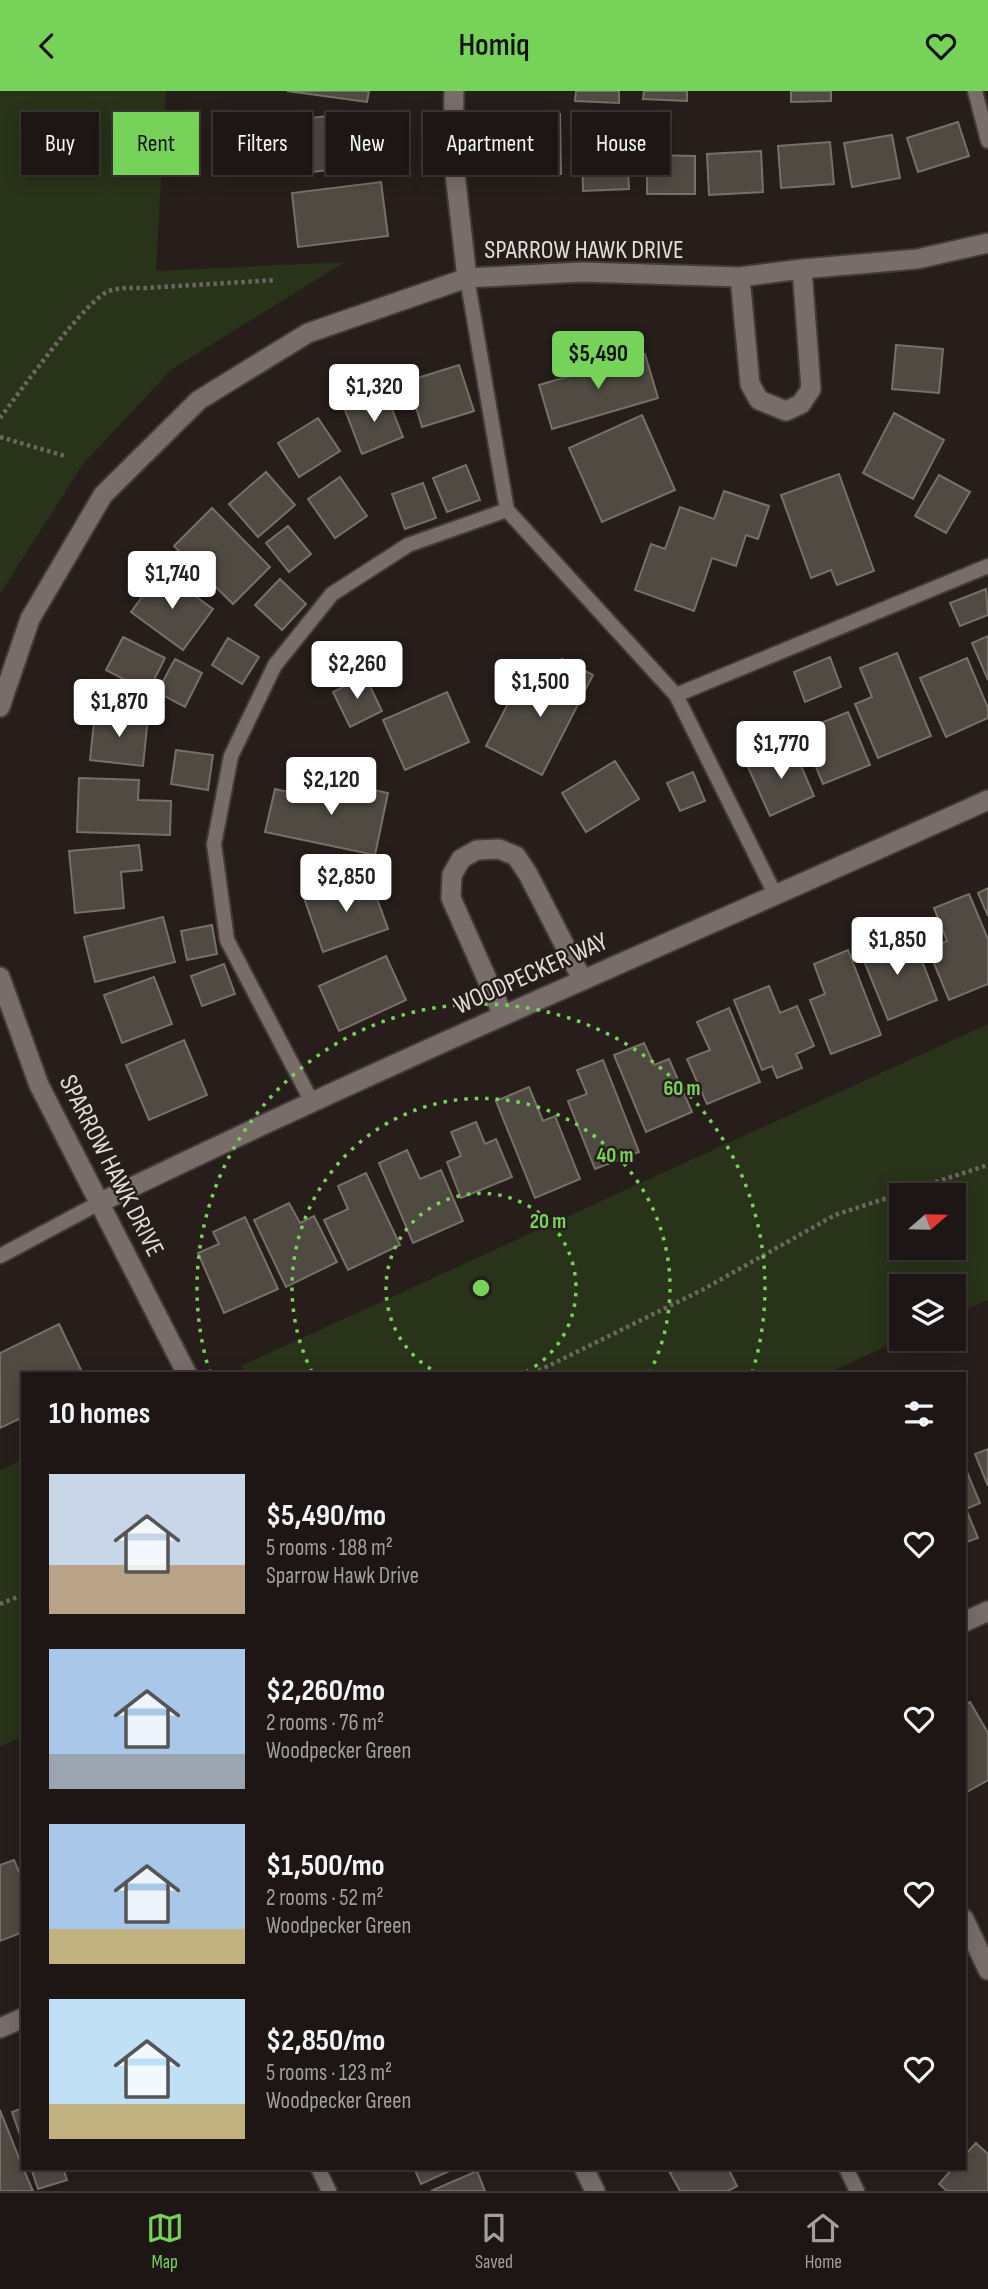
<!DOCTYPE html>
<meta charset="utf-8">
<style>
:root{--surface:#1d1614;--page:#251f1d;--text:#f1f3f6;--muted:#a09fa0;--line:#3b3534;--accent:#77d259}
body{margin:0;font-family:"Sofia Sans Condensed",sans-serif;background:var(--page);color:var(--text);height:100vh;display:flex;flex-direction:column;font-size:26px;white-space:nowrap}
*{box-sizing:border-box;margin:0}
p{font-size:23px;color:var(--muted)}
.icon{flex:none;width:38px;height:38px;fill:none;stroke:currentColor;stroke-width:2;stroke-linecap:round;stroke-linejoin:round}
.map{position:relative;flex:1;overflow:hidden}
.sheet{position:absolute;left:21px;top:1281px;width:945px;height:798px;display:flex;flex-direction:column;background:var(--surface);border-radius:0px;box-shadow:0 4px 18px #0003,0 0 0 2px var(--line)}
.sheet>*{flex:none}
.guide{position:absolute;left:21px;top:21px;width:947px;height:63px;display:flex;gap:14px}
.needle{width:46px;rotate:70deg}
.fabs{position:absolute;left:889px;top:1092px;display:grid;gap:14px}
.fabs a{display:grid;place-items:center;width:77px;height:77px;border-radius:0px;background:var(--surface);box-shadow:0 4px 18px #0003,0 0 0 2px var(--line);font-size:35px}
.price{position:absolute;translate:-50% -60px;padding:0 16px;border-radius:7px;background:#fff;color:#222;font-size:23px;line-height:46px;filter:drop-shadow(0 2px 4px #0008)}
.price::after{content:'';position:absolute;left:50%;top:42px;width:21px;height:16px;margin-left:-10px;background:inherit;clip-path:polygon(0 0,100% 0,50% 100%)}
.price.current{background:var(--accent);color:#111}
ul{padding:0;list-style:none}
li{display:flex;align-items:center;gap:21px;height:175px;padding:0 28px}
li span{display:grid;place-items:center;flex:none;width:196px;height:140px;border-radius:0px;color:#555}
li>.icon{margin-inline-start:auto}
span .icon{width:84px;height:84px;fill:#fffc;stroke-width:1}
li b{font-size:30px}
h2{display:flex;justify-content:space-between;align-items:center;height:84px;padding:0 28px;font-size:30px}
.tag{padding:0 24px;border-radius:0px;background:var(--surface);box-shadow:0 4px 18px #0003,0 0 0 2px var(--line);font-size:24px;line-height:63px}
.tag.current{background:var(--accent);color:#111}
header{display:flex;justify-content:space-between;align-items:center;height:91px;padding:0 28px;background:var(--accent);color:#111;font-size:32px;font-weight:600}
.dock{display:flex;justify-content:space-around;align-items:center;height:98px;border-top:2px solid var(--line);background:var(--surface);font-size:19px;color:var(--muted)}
.dock a{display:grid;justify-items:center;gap:4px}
.dock .current{color:var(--accent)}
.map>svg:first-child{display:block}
</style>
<header><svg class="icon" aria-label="back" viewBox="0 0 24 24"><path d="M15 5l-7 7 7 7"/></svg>Homiq<svg class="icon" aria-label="heart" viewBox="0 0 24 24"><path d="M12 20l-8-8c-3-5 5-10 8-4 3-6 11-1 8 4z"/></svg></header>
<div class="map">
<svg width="988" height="2100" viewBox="0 0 988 2100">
<rect width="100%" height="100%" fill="#271e1b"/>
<!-- green -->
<path fill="#283319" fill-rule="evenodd" d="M0,0H166L156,180L345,171L172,278L83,373L0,503Z
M988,933V1209L954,1224V1195H901L902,1248L826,1283H245L241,1275ZM954,1104V1157H901V1104Z
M23,1369V1645L0,1656V1379Z"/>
<!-- building -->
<path fill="#4f4a42" stroke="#767067" stroke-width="2" d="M287,0H369L367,11Z
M576,0H619V12L575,10Z
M644,0H687V10L643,8Z
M791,0H831V10L791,11Z
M367,20L374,74L285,84L278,31Z
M513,23H560L561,83H513Z
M958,31L969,65L918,81L907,47Z
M892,44L900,87L852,96L844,52Z
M830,51L834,93L781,97L778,55Z
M627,59L629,98L583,100L582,60Z
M761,60L763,101L709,104L707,63Z
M647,64L695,65V103H647Z
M381,91L388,145L298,156L292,102Z
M896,254L943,258L939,302L892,298Z
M645,263L658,307L552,338L539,294Z
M459,274L474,320L422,336L408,290Z
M386,303L403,346L362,363L345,319Z
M894,322L944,349L913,408L863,382Z
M642,324L675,399L602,431L569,357Z
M318,327L340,360L299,386L278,352Z
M466,374L480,409L447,421L433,387Z
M266,381L295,414L258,446L229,413Z
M839,383L874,480L837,494L831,479L811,487L781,404Z
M939,384L970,401L946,442L915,425Z
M340,386L367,425L335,447L308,408Z
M423,392L436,427L405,438L392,403Z
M724,400L769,415L758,448L746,444L736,475L712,467L694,520L635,499L651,453L665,458L680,416L714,428Z
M212,417L270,476L233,513L174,455Z
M288,435L311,463L289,481L266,452Z
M161,480L213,518L183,559L131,521Z
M280,488L306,513L282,539L255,514Z
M986,498L988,524L960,535L950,512Z
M988,545V589L972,552Z
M123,546L165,567L148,601L106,579Z
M228,547L259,566L242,593L212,574Z
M897,562L931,645L878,667L855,613L872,606L860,577Z
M830,566L841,596L805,611L794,581Z
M967,567L988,617V627L946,646L920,587Z
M175,568L202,582L185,616L157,601Z
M562,568L593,584L542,684L486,655L514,601L538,613Z
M365,585L382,620L350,636L333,601Z
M447,601L469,651L405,679L383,629Z
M95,621L148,626L143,675L90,669Z
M848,621L870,674L823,693L801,640Z
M793,656L814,705L770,725L748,676Z
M176,659L213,664L208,699L171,693Z
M615,670L639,708L586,741L562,702Z
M693,681L705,710L680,720L667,692Z
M79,687L139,689L138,709L171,710L170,744L77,741Z
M332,690L388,702L375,764L265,741L275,698L328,710Z
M139,754L142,779L121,781L124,817L75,822L69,760Z
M369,785L388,838L323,861L304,807Z
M988,797V825L978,802Z
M969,803L988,848V893L949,909L928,858L947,850L934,817Z
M163,826L175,871L95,891L84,846Z
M212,834L217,863L187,869L181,840Z
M890,842L901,869L919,862L937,909L888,929L858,855Z
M848,859L881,944L831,963L810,909L825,903L814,873Z
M386,865L406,909L339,940L319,895Z
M224,873L235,903L202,915L191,885Z
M154,886L172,933L122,952L104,904Z
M769,895L780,922L797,915L814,955L796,963L802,977L777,987L772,975L762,979L734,909Z
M729,917L760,991L707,1013L687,968L710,959L697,931Z
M184,949L207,1004L149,1029L126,974Z
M644,952L654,974L669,968L692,1021L646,1041L614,964Z
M603,969L639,1061L595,1078L568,1010L587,1003L577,979Z
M529,996L543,1030L555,1025L580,1088L535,1107L496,1010Z
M476,1031L485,1053L496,1048L512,1086L461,1107L447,1071L461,1065L451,1041Z
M407,1059L420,1088L441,1079L463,1130L413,1152L379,1072Z
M366,1082L400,1154L348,1179L324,1129L348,1118L338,1095Z
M289,1112L300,1132L314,1125L337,1171L286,1196L254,1129Z
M245,1126L278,1198L224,1222L198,1162L219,1153L213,1141Z
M59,1233L83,1283H23V1326L0,1337V1262Z
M988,1358V1395L975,1363Z
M964,1374L980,1412L966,1418L978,1447L964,1452Z
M970,1611L988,1642V1689L967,1701L964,1696V1614Z
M14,1769L23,1790V1841L0,1850V1774Z
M23,2017V2053L12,2021Z
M0,2019L23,2077L33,2100H0Z
M976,2052L988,2063V2100H947L939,2093L953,2077H964V2065Z
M31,2077H74L64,2080L67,2089L38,2098Z
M414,2077H456L421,2093Z
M679,2077H728L737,2095L728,2100H680L670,2082Z
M477,2080L485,2100H431Z"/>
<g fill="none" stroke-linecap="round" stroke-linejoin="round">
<!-- service casing -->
<g stroke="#423b39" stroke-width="18">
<path id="service" d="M975,0L988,50
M467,187L507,419L676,604L776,805
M676,604L988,475
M312,1011L227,849L214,753L231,665L275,574L332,503L408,454L507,419
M0,1165L99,1112
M318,2077L329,2100
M846,2077L857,2100"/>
</g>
<!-- minor casing -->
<g stroke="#423b39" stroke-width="23">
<path id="minor" d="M454,0L453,65L467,187
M740,186L750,293L759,309L786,320L801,313L811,298L802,178
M0,616L30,528L103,404L199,309L308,242L467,187L582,181L740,186L802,178L917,168L988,152
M0,886L39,994L187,1283
M503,924L451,807L452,784L461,768L477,759L499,758L516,765L528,783L582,888
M99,1112C392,969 692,843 988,709
M964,1531L988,1520
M964,1828L988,1879
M0,1937L23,1927
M584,2077L595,2100"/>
</g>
<!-- path -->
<path stroke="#6d6562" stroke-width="4.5" stroke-dasharray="3.5 3.5" stroke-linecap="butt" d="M0,327C19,302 85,209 109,200C121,196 133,197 146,197L276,189
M0,346L65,365
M532,1283L702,1199L835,1124L988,1074
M0,1513L23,1504"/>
<!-- service -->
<use href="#service" stroke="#786d69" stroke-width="14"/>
<!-- minor -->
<use href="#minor" stroke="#786d69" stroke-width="19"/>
</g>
<!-- distance rings -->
<g fill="none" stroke="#77d259" stroke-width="3.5" stroke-dasharray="3.5 7">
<path d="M440 1283A95 95 0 1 1 522 1283"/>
<path d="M312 1281A189 189 0 1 1 650 1281"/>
<path d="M210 1282A284 284 0 1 1 752 1282"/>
</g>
<g text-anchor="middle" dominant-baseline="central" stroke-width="5" stroke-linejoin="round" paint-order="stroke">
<!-- street labels -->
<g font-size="26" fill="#e2dcd9" stroke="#271e1b">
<text x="584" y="159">SPARROW HAWK DRIVE</text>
<text transform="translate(531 883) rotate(-24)">WOODPECKER WAY</text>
<text transform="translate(111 1075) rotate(63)">SPARROW HAWK DRIVE</text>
</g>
</g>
<circle cx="481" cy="1197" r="10" fill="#77d259" stroke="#271e1b" stroke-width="3.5"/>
<g font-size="21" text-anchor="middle" font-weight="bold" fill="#77d259" stroke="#271e1b" stroke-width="5" stroke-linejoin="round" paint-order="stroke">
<text x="682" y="1004">60 m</text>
<text x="615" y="1071">40 m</text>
<text x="548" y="1137">20 m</text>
</g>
</svg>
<div class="fabs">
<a><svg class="needle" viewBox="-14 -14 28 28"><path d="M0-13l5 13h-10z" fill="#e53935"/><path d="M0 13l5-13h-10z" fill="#a09fa0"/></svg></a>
<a><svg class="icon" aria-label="layers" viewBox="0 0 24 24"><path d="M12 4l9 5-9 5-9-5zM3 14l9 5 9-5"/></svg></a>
</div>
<b class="price current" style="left:598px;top:300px">$5,490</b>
<b class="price" style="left:374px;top:333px">$1,320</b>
<b class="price" style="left:172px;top:520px">$1,740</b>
<b class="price" style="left:357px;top:610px">$2,260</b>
<b class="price" style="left:540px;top:628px">$1,500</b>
<b class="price" style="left:119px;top:648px">$1,870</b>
<b class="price" style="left:781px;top:690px">$1,770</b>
<b class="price" style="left:331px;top:726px">$2,120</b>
<b class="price" style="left:346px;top:823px">$2,850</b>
<b class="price" style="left:897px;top:886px">$1,850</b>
<div class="guide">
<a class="tag">Buy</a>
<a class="tag current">Rent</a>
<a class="tag">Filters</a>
<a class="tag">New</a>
<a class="tag">Apartment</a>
<a class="tag">House</a>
</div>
<section class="sheet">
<h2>10 homes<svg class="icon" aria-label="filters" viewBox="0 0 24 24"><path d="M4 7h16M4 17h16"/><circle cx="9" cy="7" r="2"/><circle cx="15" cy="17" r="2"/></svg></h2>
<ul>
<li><span style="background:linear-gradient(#c9d6e8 65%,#b9a48a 0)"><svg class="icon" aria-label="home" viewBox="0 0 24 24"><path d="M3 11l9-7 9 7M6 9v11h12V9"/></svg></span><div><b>$5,490/mo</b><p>5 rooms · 188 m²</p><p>Sparrow Hawk Drive</p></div><svg class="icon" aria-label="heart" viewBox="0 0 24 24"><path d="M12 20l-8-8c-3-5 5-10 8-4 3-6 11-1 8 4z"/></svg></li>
<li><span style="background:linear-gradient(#a9c7e8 75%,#9aa5b1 0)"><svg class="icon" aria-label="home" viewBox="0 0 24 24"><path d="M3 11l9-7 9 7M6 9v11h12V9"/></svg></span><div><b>$2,260/mo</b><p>2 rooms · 76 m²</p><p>Woodpecker Green</p></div><svg class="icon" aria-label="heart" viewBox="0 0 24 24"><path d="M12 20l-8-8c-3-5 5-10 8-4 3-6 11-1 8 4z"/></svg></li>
<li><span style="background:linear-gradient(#a9c7e8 75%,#c2b280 0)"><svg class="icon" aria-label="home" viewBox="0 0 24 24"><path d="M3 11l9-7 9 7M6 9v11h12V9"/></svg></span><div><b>$1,500/mo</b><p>2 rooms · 52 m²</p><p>Woodpecker Green</p></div><svg class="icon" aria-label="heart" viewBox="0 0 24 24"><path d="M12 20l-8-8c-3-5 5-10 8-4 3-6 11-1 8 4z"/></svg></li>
<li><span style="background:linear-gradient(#bfe0f5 75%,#c2b280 0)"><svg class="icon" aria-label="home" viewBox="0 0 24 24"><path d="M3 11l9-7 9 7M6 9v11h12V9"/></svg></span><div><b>$2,850/mo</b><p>5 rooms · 123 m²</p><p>Woodpecker Green</p></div><svg class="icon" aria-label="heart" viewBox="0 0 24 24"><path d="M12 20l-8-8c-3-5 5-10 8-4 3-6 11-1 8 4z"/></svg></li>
</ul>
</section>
</div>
<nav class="dock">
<a class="current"><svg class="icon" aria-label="map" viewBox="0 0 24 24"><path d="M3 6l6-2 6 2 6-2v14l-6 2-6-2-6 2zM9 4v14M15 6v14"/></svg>Map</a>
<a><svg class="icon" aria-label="saved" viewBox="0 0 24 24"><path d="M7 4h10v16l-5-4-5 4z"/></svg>Saved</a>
<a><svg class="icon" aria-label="home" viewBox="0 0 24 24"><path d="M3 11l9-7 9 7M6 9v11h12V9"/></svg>Home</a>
</nav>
